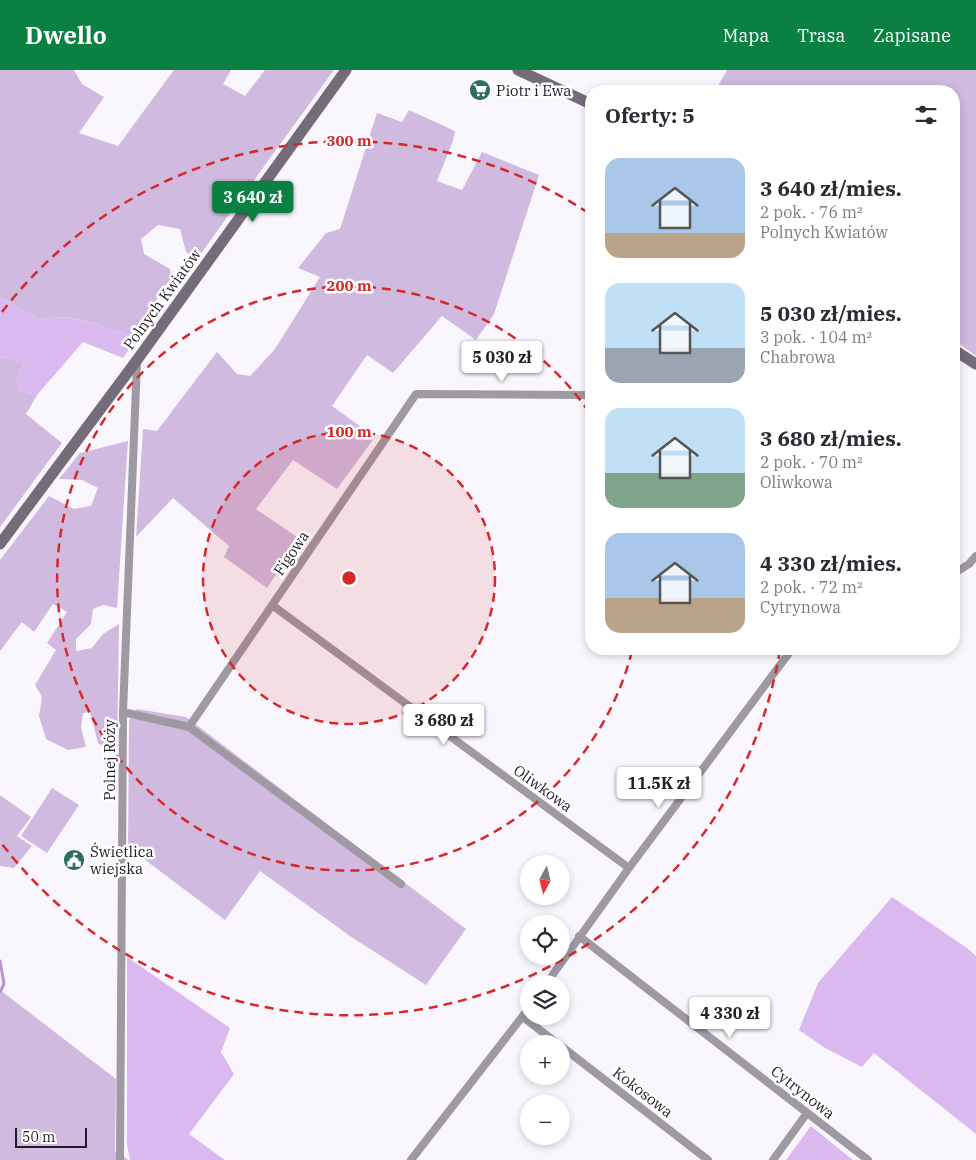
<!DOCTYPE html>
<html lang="pl">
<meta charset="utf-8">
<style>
:root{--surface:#fff;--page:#f7f7f7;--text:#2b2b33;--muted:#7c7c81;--accent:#0b8043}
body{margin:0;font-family:"IBM Plex Serif",serif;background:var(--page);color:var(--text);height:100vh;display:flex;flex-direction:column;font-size:19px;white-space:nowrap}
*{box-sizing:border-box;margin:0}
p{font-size:16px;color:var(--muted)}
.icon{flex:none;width:28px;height:28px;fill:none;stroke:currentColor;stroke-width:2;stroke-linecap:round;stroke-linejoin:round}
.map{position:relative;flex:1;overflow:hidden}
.details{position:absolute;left:585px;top:15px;width:375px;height:570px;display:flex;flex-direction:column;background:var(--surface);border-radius:20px;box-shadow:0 2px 8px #0003}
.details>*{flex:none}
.needle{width:32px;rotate:187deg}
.fabs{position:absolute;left:520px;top:785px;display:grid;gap:10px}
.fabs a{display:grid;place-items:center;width:50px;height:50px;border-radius:50%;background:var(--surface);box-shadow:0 2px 8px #0003;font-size:25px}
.scale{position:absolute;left:15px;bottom:12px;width:72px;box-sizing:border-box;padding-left:5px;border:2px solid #211d24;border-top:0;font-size:14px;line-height:18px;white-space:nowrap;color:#211d24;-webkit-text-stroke:4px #fff;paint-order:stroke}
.price{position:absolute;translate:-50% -42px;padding:0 11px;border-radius:5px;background:#fff;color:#222;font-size:16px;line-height:32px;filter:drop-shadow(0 1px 2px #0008)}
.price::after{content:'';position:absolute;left:50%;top:30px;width:15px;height:11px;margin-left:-8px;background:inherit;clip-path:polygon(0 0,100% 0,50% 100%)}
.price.selected{background:var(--accent);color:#fff}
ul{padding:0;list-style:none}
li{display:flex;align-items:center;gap:15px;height:125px;padding:0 20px}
li span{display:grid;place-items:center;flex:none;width:140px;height:100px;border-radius:15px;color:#555}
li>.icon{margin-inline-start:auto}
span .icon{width:60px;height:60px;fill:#fffc;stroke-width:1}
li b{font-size:21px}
h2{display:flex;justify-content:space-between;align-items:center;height:60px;padding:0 20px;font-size:21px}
header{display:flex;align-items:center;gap:30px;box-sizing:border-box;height:70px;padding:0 25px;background:var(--accent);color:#fff}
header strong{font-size:24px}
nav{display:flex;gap:28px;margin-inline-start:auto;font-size:18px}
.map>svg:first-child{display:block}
</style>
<header>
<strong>Dwello</strong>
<nav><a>Mapa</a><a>Trasa</a><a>Zapisane</a></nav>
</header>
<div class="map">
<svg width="976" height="1090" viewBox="0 0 976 1090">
<rect width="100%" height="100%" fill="#faf6fe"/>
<!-- green -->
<path fill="#d0bae0" d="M0,0H74L82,14L104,27L79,63L118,76L174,0H231L223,14L245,26L265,0H334L197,189L186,182L180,159L158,155L141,169L144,184L170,199L172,209L161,219L150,247L137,268L93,253L67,247L38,249L0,227Z
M727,0H976V286L954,270V21H715Z
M409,40L455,61L453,71L437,111L462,120L482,82L539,105L494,244L476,270L442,246L393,303L367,285L332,336L375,367L337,419L293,390L256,439L300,469L267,518L224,487L229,476L173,428L136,467L143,359L157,361L217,282L237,304L250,306L275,279L320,207L298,198L326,163L340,159L377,43L402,52Z
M4,287L24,294L17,310L20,320L37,325L26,344L62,373L0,457V288Z
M128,371L117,538L103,535L93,539L91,554L76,569V581L92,578L103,564L119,554L117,686L98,673L90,642L83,643L81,657L86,677L68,680L46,669L39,646L42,627L35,615L56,580L47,573L67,542L53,534L34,562L22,552L0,581V490L49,426L74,439L91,436L98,418L82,410L59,409L80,383Z
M137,639L186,647L466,859L426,915L350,866L260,801L225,850L128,777L129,651Z
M52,718L79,735L47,783L21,766Z
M0,725L31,747L17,766L32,776L14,798L0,796Z
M0,920L116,1009L115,1081L129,1090H0Z"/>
<!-- forest -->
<path fill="#dab9f1" d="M0,227L38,249L66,247L93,253L137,268L123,288L83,272L37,325L20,320L17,310L24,294L4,287L0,288Z
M892,827L967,878L976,886V1064L874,983L862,997L825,978L799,960L818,913Z
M127,887L230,958L221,982L234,1004L189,1064L225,1090H130L127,1074Z
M811,1056L853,1090H786Z"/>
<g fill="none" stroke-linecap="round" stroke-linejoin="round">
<!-- stream -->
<path stroke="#b696cc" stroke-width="3" d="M0,891L4,914L0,922"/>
<!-- street -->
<path stroke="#9e99a2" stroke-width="8" d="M954,500L958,501L969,494L976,486
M272,535L629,798
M123,642L189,657L401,814
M189,657L416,324L587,325
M579,866L868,1090
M546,914L629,798L792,579
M523,947L558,974
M561,976L708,1090
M120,1090L123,642L137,292
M411,1090L529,938
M773,1090L807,1043"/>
<!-- secondary -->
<path stroke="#746c79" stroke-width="11" d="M518,0L591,34
M954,280L976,294
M0,474L137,290L346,0"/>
</g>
<!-- distance rings -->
<circle cx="349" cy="508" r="146" fill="#d62828" fill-opacity=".12"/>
<g fill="none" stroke="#d62828" stroke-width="2.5" stroke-dasharray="9 6">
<circle cx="349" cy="508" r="146"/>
<path d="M632 581A292 292 0 1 1 591 345"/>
<path d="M780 580A437 437 0 0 1 2 774M2 242A437 437 0 0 1 590 144"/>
</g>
<!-- icons -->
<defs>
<g id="supermarket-disc" transform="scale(1.125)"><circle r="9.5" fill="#2d6e5d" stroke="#fff"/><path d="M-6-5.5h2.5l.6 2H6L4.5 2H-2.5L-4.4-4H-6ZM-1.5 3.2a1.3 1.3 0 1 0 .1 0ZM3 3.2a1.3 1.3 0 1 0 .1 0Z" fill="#fff"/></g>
<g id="civic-disc" transform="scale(1.125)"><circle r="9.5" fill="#2d6e5d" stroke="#fff"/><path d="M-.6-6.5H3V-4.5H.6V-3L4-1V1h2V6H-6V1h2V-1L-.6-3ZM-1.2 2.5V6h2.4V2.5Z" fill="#fff"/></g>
</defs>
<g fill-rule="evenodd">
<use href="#supermarket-disc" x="480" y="20"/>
<use href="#civic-disc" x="74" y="790"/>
</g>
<g text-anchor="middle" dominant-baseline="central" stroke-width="5" stroke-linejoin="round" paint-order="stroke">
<!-- poi labels -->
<g font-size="15" fill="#211d24" stroke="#fff" text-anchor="start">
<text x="496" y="20">Piotr i Ewa</text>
<text x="90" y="781">Świetlica<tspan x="90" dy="17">wiejska</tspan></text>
</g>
<!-- street labels -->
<g font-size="15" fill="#211d24" stroke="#fff">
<text transform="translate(162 229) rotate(-54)">Polnych Kwiatów</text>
<text transform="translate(291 483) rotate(-56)">Figowa</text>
<text transform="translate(109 690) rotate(-90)">Polnej Róży</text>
<text transform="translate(543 718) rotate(36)">Oliwkowa</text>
<text transform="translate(643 1022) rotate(38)">Kokosowa</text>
<text transform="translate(803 1022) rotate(38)">Cytrynowa</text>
</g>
</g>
<circle cx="349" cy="508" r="8" fill="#d62828" stroke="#fff" stroke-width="2.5"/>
<g font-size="15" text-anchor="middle" font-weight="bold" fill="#d62828" stroke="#fff" stroke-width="5" stroke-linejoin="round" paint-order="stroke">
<text x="349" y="76">300 m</text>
<text x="349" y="221">200 m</text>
<text x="349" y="367">100 m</text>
</g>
</svg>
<div class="fabs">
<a><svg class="needle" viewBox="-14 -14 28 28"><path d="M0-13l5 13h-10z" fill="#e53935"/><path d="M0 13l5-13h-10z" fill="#7c7c81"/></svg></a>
<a><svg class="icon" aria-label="locate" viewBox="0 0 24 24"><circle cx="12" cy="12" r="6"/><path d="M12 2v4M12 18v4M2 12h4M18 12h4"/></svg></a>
<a><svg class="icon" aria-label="layers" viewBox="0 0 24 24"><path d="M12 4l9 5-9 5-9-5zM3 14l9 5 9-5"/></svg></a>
<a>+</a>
<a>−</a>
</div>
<div class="scale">50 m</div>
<b class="price selected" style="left:253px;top:153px">3 640 zł</b>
<b class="price" style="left:502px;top:313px">5 030 zł</b>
<b class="price" style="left:444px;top:676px">3 680 zł</b>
<b class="price" style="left:659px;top:739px">11.5K zł</b>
<b class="price" style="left:730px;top:969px">4 330 zł</b>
<section class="details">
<h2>Oferty: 5<svg class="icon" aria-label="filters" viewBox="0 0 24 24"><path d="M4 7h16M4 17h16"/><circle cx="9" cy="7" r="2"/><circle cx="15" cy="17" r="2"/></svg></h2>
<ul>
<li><span style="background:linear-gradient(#a9c7e8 75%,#b9a48a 0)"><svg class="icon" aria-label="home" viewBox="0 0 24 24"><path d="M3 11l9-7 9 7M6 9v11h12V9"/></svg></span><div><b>3 640 zł/mies.</b><p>2 pok. · 76 m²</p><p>Polnych Kwiatów</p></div></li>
<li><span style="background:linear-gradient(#bfe0f5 65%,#9aa5b1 0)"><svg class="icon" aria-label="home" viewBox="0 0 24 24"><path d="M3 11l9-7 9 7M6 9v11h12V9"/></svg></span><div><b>5 030 zł/mies.</b><p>3 pok. · 104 m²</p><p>Chabrowa</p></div></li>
<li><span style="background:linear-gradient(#bfe0f5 65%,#7fa58c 0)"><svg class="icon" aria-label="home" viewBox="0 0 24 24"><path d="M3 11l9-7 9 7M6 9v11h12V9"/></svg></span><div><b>3 680 zł/mies.</b><p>2 pok. · 70 m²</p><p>Oliwkowa</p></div></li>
<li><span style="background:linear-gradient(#a9c7e8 65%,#b9a48a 0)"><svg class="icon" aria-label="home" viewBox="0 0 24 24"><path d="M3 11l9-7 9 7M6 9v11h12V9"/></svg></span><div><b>4 330 zł/mies.</b><p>2 pok. · 72 m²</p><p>Cytrynowa</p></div></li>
</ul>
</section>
</div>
